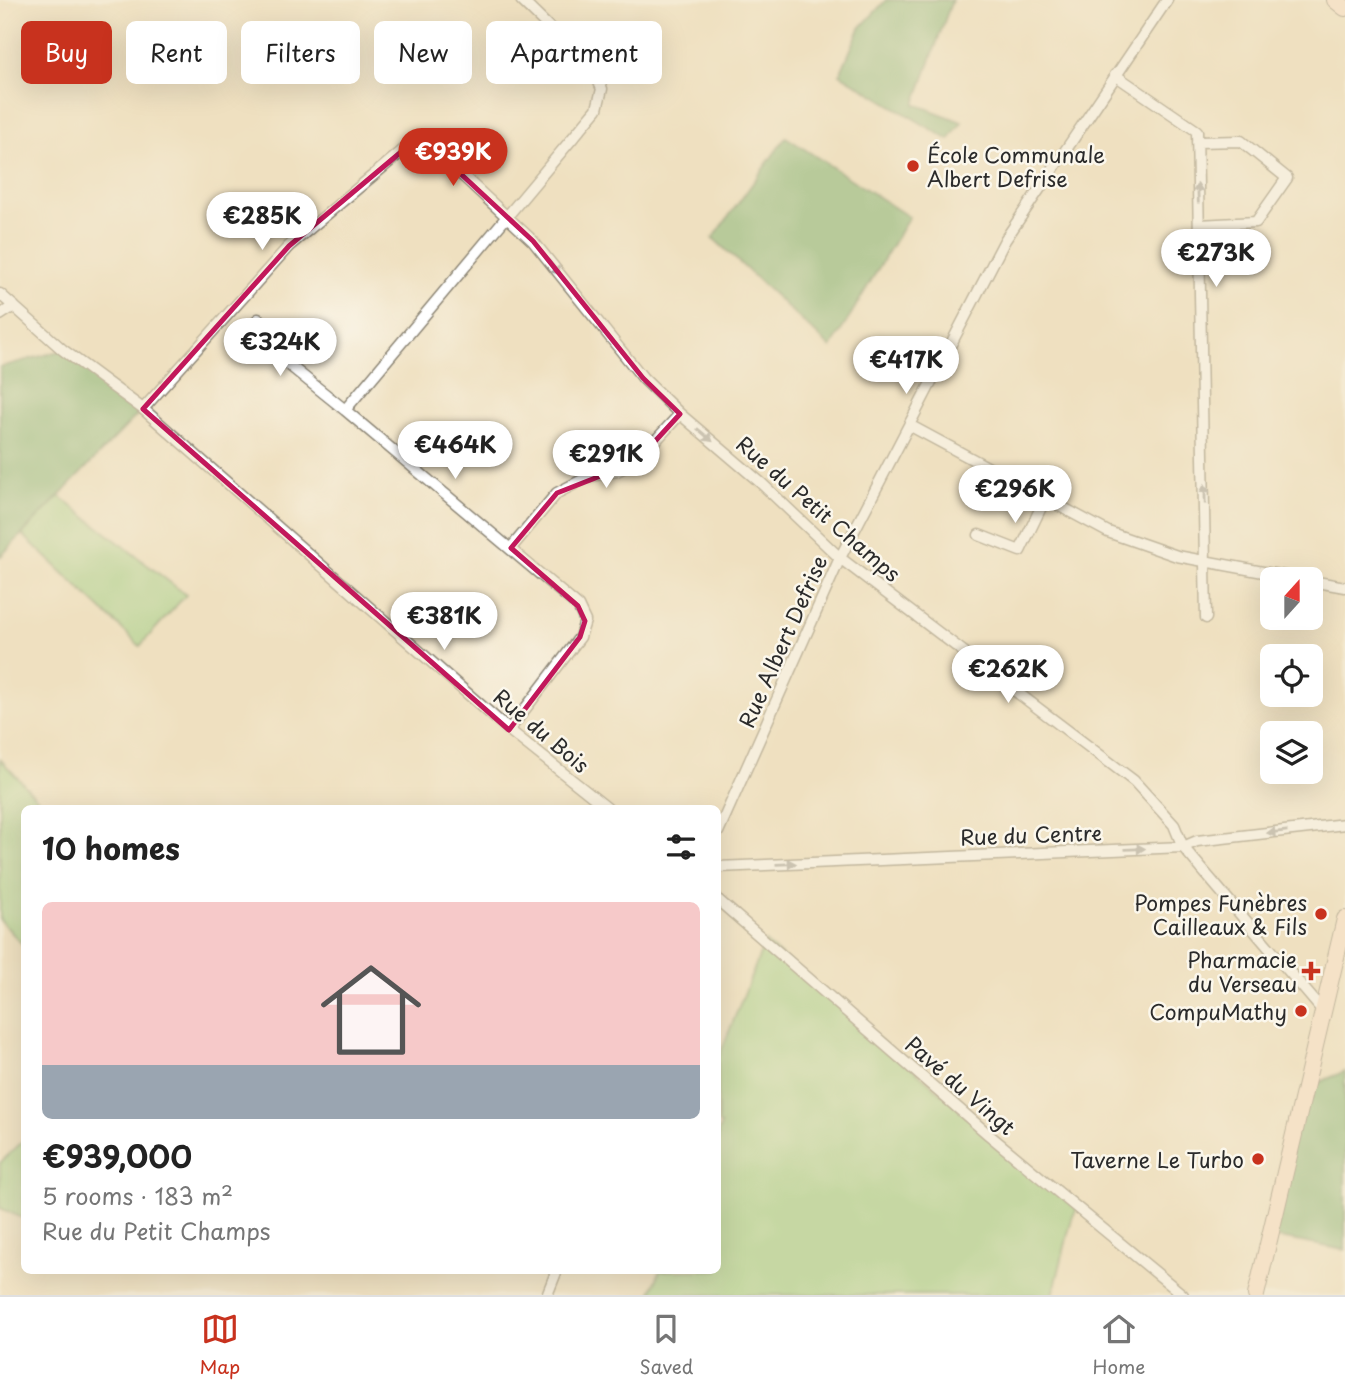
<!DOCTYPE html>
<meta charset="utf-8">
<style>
:root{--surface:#fff;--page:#f2f2f2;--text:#222;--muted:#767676;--line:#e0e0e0;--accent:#c8321e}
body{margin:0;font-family:"Playpen Sans",sans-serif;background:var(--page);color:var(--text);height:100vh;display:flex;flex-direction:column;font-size:26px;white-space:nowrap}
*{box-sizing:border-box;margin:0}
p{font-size:23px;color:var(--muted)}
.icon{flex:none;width:38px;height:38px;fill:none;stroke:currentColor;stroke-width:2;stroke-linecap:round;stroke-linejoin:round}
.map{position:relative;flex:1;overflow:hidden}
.sheet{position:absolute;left:21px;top:805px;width:700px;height:469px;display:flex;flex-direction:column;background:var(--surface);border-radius:10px;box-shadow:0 7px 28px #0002}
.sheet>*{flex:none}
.banner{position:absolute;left:21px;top:21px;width:700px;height:63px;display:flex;gap:14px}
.needle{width:46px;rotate:21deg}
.buttons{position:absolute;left:1260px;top:567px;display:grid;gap:14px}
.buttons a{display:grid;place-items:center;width:63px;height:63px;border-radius:10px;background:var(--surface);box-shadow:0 7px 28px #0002;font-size:35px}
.price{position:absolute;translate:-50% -60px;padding:0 16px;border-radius:24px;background:#fff;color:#222;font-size:23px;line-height:46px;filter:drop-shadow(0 2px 4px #0008)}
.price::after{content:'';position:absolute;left:50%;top:42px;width:21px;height:16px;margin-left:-10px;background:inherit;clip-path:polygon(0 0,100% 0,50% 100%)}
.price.current{background:var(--accent);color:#fff}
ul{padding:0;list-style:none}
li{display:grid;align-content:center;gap:14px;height:371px;padding:0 21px}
li span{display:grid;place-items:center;height:217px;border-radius:10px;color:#555}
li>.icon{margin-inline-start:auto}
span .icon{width:126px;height:126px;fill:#fffc;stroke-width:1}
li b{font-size:30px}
h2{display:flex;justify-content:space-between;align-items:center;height:84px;padding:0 21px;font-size:30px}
.chip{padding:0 24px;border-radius:10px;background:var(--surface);box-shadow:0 7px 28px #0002;font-size:24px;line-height:63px}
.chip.current{background:var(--accent);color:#fff}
.menu{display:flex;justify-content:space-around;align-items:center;height:98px;border-top:2px solid var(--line);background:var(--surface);font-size:19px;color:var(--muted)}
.menu a{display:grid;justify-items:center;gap:4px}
.menu .current{color:var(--accent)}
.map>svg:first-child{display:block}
</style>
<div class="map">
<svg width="1345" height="1295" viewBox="0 0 1345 1295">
<rect width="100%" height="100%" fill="#fbf7ec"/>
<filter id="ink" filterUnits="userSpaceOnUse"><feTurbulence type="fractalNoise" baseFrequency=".0143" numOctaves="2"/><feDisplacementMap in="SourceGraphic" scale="14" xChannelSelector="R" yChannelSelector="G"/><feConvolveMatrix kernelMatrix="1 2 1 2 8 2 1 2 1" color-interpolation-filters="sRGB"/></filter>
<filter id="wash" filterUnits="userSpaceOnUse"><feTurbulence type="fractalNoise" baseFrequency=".00686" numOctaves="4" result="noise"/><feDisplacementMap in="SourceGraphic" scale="28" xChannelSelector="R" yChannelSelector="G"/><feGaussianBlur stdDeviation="1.57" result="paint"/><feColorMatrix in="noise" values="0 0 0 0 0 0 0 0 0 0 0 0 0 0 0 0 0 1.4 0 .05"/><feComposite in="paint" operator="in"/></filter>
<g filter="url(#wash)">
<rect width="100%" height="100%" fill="#efe0c0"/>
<!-- green -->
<path fill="#94cd80" stroke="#607c56" stroke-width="2" d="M59,496L186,595L140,646L22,534Z
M0,759L46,808H24V946L0,920Z
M765,942L1077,1209L1072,1218L1053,1295H650L660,1271L718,1270V1133L721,1125L718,1123V1059Z
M24,1140V1219L0,1208V1163Z"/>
<!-- forest -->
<path fill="#77b06e" stroke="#516e4c" stroke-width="2" d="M886,0H952L915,104L962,122L949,140L840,74L860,28Z
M786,137L909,217L831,348L713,238Z
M63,350L143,409L0,557V367Z
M1345,1071V1250L1268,1236L1304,1089Z"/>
</g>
<g filter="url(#ink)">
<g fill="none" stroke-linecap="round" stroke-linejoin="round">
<!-- street casing -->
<g stroke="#8d8676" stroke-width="13">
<path id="street" d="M1115,75L1197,131L1206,618
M1197,142L1241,141L1287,178L1256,222L1199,225
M0,294L63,350L143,409L509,730L607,808
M0,315L14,306
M258,319L263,344L345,410
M143,409L289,246L420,136L533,241L643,378L680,414L761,483L840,558L1134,781L1174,825L1183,847L1323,1011
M909,425L1108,532L1177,556L1301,579
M979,535L1020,551L1045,499
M511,548L557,493L590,476L617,471L636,462L680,414
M1311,581L1345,587
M509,730L580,637L585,621L578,606L345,410L597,109L602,89L594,71L521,0
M718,832L840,558L1005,240L1167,0
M718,867L1183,847L1197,841L1345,824
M718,900L989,1135L1183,1295
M547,1295L557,1270"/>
</g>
<!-- secondary casing -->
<g stroke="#8d8676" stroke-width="18">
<path id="secondary" d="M1335,0L1345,8
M1256,1295L1345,919"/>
</g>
<!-- street -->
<use href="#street" stroke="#fff" stroke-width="10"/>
<!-- secondary -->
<use href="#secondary" stroke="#fde4d1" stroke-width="16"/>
</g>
<!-- one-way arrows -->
<defs><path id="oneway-solid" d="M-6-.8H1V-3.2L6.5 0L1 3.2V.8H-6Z" transform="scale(1.75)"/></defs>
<g fill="#a0a0a0">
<use href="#oneway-solid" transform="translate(1198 193) rotate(-92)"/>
<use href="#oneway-solid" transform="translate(554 267) rotate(51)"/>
<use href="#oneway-solid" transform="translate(705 435) rotate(40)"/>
<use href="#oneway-solid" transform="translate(1205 494) rotate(-91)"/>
<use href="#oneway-solid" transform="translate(1277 832) rotate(174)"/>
<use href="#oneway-solid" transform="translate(1135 849) rotate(-2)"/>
<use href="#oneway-solid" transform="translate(786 864) rotate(-2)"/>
</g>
</g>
<!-- marked area -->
<path d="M0 0H1345V1295H0ZM420,136L533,241L643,378L680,414L636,462L557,493L511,548L578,606L585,621L580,637L509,730L143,409L289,246Z" fill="#efe0c0" fill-opacity=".55" fill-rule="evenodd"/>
<path fill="none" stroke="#c2185b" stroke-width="5" stroke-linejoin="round" d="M420,136L533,241L643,378L680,414L636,462L557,493L511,548L578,606L585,621L580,637L509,730L143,409L289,246Z"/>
<!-- markers -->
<g fill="#c8321e" stroke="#fbf7ec" stroke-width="2.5">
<circle cx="913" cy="166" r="7"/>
<circle cx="1321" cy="914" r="7"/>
<path d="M1307.5 960.5h7v7h7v7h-7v7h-7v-7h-7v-7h7z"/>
<circle cx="1301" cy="1011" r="7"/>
<circle cx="1258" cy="1159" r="7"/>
</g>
<g text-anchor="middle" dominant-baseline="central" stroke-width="5" stroke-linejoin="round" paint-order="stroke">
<!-- poi labels -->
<g font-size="21" fill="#2b2b2b" stroke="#fbf7ec" text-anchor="end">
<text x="927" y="154" text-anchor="start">École Communale<tspan x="927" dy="24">Albert Defrise</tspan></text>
<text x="1307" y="902">Pompes Funèbres<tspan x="1307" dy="24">Cailleaux &amp; Fils</tspan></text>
<text x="1297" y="959">Pharmacie<tspan x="1297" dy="24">du Verseau</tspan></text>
<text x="1287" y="1011">CompuMathy</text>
<text x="1244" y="1159">Taverne Le Turbo</text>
</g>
<!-- street labels -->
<g font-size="21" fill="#2b2b2b" stroke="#fbf7ec">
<text transform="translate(819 508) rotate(41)">Rue du Petit Champs</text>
<text transform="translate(782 641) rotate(-66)">Rue Albert Defrise</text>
<text transform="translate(542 730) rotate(40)">Rue du Bois</text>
<text transform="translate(1031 834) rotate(-2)">Rue du Centre</text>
<text transform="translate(961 1085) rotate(41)">Pavé du Vingt</text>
</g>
</g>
</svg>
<div class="buttons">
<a><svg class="needle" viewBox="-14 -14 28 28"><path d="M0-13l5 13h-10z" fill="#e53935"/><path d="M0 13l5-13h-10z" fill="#767676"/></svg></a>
<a><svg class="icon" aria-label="locate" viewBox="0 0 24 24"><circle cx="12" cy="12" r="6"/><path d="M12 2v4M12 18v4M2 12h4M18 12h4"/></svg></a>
<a><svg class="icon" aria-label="layers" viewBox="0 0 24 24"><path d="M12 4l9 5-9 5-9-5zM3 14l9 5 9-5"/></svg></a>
</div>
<b class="price current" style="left:453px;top:188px">€939K</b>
<b class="price" style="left:262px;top:252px">€285K</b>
<b class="price" style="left:1216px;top:289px">€273K</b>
<b class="price" style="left:280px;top:378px">€324K</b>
<b class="price" style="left:906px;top:396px">€417K</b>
<b class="price" style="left:455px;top:481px">€464K</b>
<b class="price" style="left:606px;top:490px">€291K</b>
<b class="price" style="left:1015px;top:525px">€296K</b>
<b class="price" style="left:444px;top:652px">€381K</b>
<b class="price" style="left:1008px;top:705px">€262K</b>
<div class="banner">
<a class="chip current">Buy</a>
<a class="chip">Rent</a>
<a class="chip">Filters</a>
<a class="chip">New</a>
<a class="chip">Apartment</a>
</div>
<section class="sheet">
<h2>10 homes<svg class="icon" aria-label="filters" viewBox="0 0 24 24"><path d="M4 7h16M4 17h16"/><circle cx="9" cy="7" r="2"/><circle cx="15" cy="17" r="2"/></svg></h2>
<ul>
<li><span style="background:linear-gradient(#f6c9c9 75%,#9aa5b1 0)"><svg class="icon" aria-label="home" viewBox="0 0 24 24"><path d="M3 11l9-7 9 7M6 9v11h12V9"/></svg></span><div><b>€939,000</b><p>5 rooms · 183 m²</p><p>Rue du Petit Champs</p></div></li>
</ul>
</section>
</div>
<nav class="menu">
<a class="current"><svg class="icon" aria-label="map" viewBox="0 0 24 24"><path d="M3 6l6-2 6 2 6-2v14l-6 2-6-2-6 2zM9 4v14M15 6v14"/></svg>Map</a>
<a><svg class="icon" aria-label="saved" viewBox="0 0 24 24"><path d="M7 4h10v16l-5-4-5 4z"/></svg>Saved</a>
<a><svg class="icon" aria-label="home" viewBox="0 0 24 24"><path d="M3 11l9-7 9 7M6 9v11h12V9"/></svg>Home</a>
</nav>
